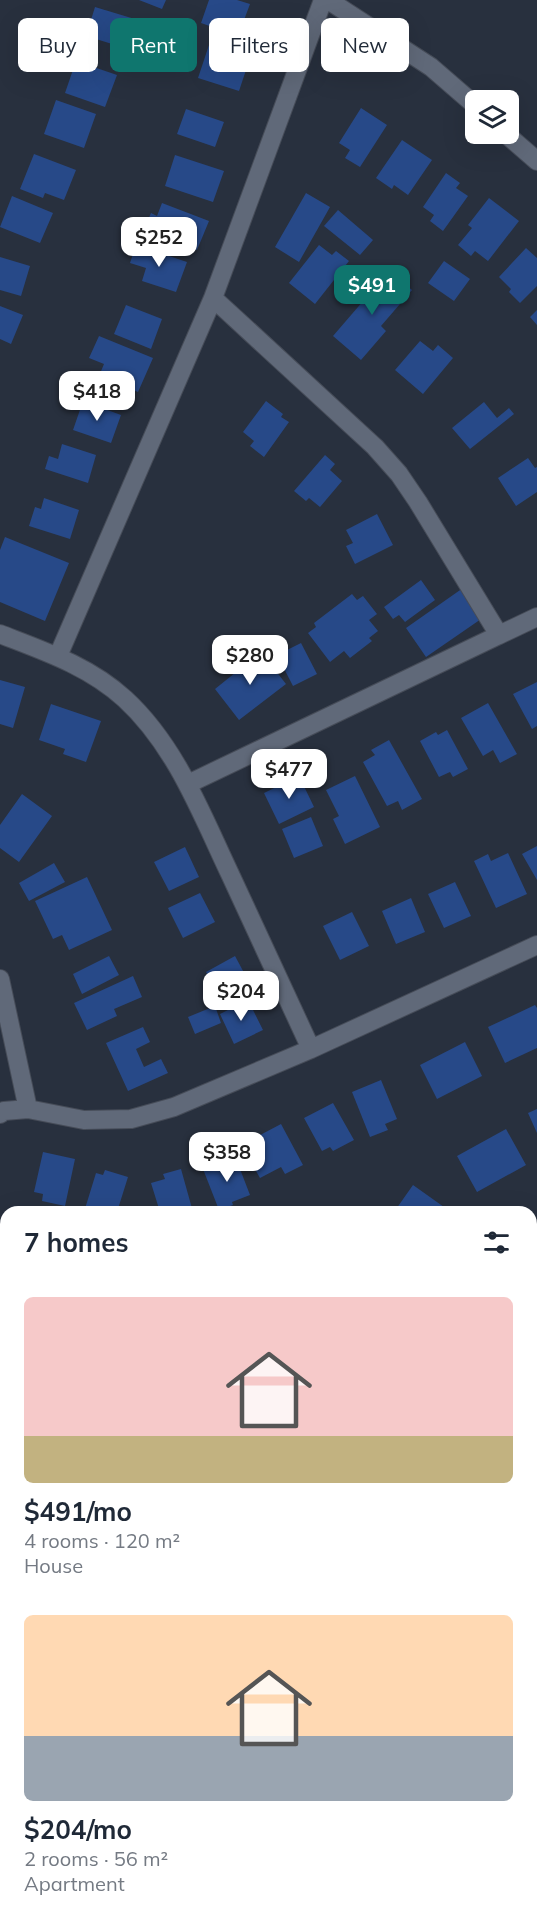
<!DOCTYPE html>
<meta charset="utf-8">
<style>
:root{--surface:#fff;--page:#f6f6f7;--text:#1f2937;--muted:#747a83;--accent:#0f766e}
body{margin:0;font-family:Mulish,sans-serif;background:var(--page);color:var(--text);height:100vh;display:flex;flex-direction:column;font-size:22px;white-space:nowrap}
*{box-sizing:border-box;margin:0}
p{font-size:20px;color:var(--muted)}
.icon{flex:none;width:33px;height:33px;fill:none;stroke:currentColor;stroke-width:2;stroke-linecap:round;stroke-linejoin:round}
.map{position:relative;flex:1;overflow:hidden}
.side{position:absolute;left:0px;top:1206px;width:537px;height:722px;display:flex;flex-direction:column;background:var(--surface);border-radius:18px 18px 0 0;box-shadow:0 6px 24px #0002}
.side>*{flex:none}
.top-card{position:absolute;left:18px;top:18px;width:501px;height:54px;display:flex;gap:12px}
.tools{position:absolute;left:465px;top:90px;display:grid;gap:12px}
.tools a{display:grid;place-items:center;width:54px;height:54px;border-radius:9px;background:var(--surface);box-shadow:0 6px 24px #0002;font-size:30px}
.price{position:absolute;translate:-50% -51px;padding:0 14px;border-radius:12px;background:#fff;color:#222;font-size:20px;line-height:39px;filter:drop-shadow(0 2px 3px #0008)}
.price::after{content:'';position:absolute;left:50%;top:36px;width:18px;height:14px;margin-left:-9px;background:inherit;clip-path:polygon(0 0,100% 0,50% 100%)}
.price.active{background:var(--accent);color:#fff}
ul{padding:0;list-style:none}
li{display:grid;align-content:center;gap:12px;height:318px;padding:0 24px}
li span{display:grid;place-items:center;height:186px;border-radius:9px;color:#555}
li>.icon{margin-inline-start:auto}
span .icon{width:108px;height:108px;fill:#fffc;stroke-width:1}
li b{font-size:26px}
h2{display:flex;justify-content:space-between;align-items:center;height:72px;padding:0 24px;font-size:26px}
.chip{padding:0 21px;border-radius:9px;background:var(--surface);box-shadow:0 6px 24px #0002;font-size:21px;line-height:54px}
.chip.active{background:var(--accent);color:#fff}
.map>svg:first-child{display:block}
</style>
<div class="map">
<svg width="537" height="1927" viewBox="0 0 537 1927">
<rect width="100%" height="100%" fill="#28303e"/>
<!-- building -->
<path fill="#274988" d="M139,0H166L162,9Z
M209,0H237L250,4L238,36L201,23Z
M95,7L138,20L132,39L125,37L122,47L86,36Z
M209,45L250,58L239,91L198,78Z
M76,61L117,75L105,107L65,93Z
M56,100L96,114L84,148L44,134Z
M361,108L387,125L360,167L345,158L350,150L339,143Z
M186,109L224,122L215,147L177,134Z
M402,140L432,160L408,195L394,185L392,189L376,178Z
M34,154L76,170L64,200L45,193L43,198L20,189Z
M175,155L224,171L213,202L165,186Z
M446,173L460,183L456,188L468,196L443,231L430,221L434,215L423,207Z
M306,193L330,207L299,262L275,247Z
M12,196L53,213L40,243L0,227Z
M489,198L519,221L488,261L475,251L471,256L458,245L472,228L468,225Z
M162,203L209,221L197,250L144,229L151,213L157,216Z
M338,210L373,240L360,255L324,226Z
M136,245L187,262L176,292L142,281L146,268L130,263Z
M319,245L332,255L336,251L349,261L315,304L289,283Z
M526,248L537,258V286L520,303L509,292L511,289L499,277Z
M0,257L30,266L21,296L0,290Z
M444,261L470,279L454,301L428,283Z
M389,271L412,290L381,326L386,331L361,360L333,336Z
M126,305L162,319L151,349L114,334Z
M0,306L23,315L11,344L0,339Z
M537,310V325L530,317Z
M99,336L153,358L138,392L99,376L104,364L89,358Z
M420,341L433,351L438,345L453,358L423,394L395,370Z
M83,401L121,415L111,443L73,430Z
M266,401L283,414L281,417L289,422L264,457L250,446L254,441L243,432Z
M484,402L497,418L509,408L514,414L470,449L452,428Z
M62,444L96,455L88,483L45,469L49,456L58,459Z
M325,455L335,464L330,470L342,481L320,507L309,498L306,501L294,491Z
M528,458L535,468L537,467V492L516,506L498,478Z
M44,498L79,510L70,539L29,526L35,507L41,509Z
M377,514L393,545L355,564L346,546L353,543L346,530Z
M5,537L69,563L45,621L0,602V550Z
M421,580L435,600L405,622L399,615L393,619L384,607Z
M463,588L484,617L426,657L406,628Z
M352,594L357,600L363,596L377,614L369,620L378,631L369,638L372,641L350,658L344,651L330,662L308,633L316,627L314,623Z
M301,643L317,674L293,686L277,655Z
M261,652L286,684L239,720L215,689Z
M0,680L25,687L13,728L0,724Z
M537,682V726L532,729L513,694Z
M488,703L517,754L500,763L493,750L483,756L461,718Z
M51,704L101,721L86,762L63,754L65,749L39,740Z
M447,730L468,769L453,777L450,772L439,777L420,741L436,732L438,735Z
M389,740L422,799L402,810L398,801L387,806L363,762L375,755L371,750Z
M299,776L314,807L279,824L264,793Z
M355,776L380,827L345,844L333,819L339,816L326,790Z
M22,794L52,816L19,862L0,848V825Z
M311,817L323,846L294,858L282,829Z
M537,846V880L522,854Z
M185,847L199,877L169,891L154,862Z
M508,853L527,894L496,908L474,861L488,854L491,861Z
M54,863L65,882L29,901L19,883Z
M87,877L112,930L69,950L62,935L53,939L35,901Z
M455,882L471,916L444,928L428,894Z
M200,893L215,922L183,938L168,908Z
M411,898L425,932L396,944L382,911Z
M352,912L369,946L340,960L323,926Z
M109,956L119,975L82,994L73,974Z
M235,956L249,982L220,997L206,972Z
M133,976L142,997L114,1009L117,1016L87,1030L74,1003Z
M248,1000L263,1030L234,1044L220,1014Z
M535,1005L537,1008V1048L505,1063L488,1027Z
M215,1006L221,1023L195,1034L188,1017Z
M143,1027L150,1042L136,1049L144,1067L161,1059L168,1073L128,1091L106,1043Z
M465,1042L482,1076L437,1099L420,1065Z
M381,1080L397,1119L385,1124L388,1130L370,1137L352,1092Z
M333,1103L354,1140L333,1151L330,1147L322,1151L304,1118Z
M537,1109V1133L528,1113Z
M281,1124L303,1165L285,1174L281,1167L260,1178L241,1145Z
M506,1129L526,1165L477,1192L457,1156Z
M43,1152L75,1159L65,1206L42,1201L43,1194L34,1192Z
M235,1156L250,1195L232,1202L233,1205L219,1210L203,1169Z
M181,1169L193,1212H160L151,1183L165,1179L163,1174Z
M105,1170L128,1177L117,1212H84L96,1173L103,1175Z
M413,1185L451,1212H394Z
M0,1268L6,1270V1324L0,1322Z
M531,1467L537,1468V1523L531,1540Z
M3,1537L6,1538V1594L0,1592V1546Z
M531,1577L537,1580V1629L531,1626Z
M531,1717L537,1719V1750L531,1748Z
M531,1846L537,1849V1888L531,1903Z
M537,1909V1927H529Z
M17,1922H48V1923L18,1927Z
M110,1922H141L136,1925L137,1927H114Z
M481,1922H523L521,1927H479Z"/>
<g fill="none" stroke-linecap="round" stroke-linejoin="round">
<!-- minor casing -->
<g stroke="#464c58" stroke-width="20">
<path id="minor" d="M328,0L431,67L476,106
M506,134L537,161
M213,298L375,447L399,474L418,502L499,635L537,617
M0,634C44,651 89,666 125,699C176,746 201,813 230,874C257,932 284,990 311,1049L537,945
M58,656L213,298L323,0
M188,784L499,635
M0,979L28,1109
M0,1114L4,1111L28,1109L84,1120L131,1119L174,1107L311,1049
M531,1241L537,1236
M0,1398L6,1400
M0,1652L6,1654
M0,1753L6,1737
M531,1798L537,1801
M218,1927L220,1922"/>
</g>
<!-- minor -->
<use href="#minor" stroke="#606979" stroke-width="18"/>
</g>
</svg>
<div class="tools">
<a><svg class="icon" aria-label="layers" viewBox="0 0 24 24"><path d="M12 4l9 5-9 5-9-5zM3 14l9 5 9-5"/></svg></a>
</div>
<b class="price" style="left:159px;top:268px">$252</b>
<b class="price active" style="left:372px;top:316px">$491</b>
<b class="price" style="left:97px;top:422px">$418</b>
<b class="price" style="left:250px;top:686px">$280</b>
<b class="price" style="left:289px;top:800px">$477</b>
<b class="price" style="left:241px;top:1022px">$204</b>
<b class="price" style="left:227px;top:1183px">$358</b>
<div class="top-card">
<a class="chip">Buy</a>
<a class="chip active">Rent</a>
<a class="chip">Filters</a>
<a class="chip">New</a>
</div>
<section class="side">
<h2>7 homes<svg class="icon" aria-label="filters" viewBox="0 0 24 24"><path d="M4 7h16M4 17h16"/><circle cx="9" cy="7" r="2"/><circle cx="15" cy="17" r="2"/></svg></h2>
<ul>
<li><span style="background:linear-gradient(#f6c9c9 75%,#c2b280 0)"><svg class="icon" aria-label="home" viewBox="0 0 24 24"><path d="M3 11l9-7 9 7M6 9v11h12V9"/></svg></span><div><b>$491/mo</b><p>4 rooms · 120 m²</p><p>House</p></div></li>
<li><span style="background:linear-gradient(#ffd9b3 65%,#9aa5b1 0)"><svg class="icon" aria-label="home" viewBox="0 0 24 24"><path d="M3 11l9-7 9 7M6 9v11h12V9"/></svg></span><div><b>$204/mo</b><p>2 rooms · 56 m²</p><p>Apartment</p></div></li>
</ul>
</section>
</div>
